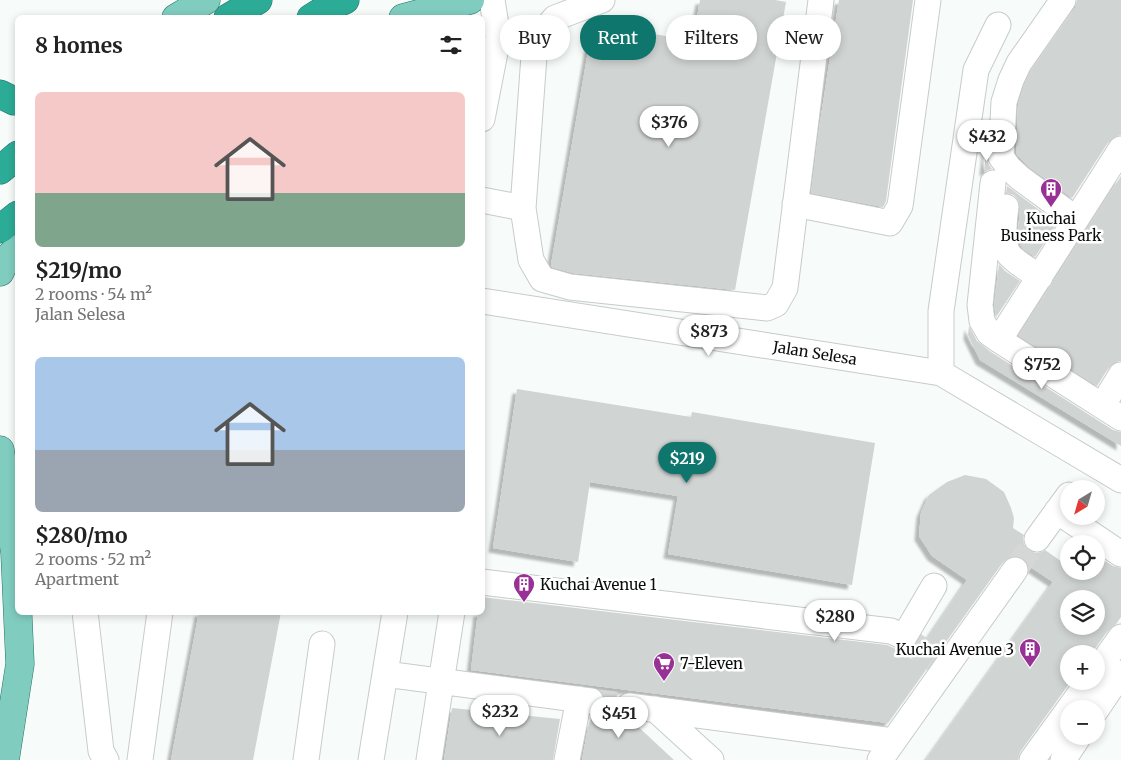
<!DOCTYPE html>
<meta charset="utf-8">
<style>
:root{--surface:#fff;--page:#f6f6f6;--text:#222;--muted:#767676;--accent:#0f766e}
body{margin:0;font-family:Merriweather,serif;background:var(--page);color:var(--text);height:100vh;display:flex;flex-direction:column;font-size:19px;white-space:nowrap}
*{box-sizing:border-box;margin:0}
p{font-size:16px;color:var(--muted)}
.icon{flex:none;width:28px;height:28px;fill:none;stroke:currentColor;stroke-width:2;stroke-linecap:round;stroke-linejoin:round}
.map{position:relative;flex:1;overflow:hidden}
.sheet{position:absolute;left:15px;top:15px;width:470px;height:600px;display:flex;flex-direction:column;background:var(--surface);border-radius:8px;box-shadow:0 2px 8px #0003}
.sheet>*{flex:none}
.hud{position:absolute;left:500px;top:15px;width:475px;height:45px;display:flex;gap:10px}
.needle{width:32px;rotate:217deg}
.tools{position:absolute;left:1060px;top:480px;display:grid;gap:10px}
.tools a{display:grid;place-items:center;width:45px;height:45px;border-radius:50%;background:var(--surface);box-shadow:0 2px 8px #0003;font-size:25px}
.price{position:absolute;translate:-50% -42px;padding:0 11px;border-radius:18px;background:#fff;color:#222;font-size:16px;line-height:32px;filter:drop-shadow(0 1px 2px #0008)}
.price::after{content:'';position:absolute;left:50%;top:30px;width:15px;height:11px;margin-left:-8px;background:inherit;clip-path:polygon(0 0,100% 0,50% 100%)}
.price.active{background:var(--accent);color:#fff}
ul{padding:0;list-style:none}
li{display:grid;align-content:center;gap:10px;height:265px;padding:0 20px}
li span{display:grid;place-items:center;height:155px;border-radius:8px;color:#555}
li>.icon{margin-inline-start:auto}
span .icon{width:90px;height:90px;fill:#fffc;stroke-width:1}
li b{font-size:21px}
h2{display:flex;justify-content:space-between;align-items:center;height:60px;padding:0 20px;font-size:21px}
.tag{padding:0 18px;border-radius:22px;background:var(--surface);box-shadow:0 2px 8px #0003;font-size:18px;line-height:45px}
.tag.active{background:var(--accent);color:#fff}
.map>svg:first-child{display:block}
</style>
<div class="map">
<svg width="1121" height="760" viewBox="0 0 1121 760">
<defs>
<filter id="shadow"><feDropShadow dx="-4.5" dy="4.5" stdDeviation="1" flood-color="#0004"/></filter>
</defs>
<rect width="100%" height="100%" fill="#f7fbfa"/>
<!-- building -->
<path fill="#d0d4d3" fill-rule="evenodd" filter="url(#shadow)" d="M700,0H775L786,2L735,290L573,273L552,267L551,265L593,23L693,41Z
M839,0H913L886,201L883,207L811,193L819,129Z
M1077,0H1121V135L1114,137L1109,141L1072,198L1029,167L1020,158L1016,153L1018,105L1024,85L1031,70L1075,8Z
M988,133L987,156L989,165L992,169L988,170L984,172Z
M1121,176V361L1115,362L1109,367L1097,386L1019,336Z
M1007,186L1057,223L1035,257L1023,249L1020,244L1018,231L1020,209L1019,202L1014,195L1006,193Z
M999,264L1005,271L1020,281L996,317L994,305Z
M969,326L977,341L991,352L1113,430L1121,432V446L980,360L968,335Z
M517,389L691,417L692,412L875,443L852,585L668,554L678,496L590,482L578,562L493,548Z
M965,475L986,479L1004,492L1011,508L1014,518L1013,528L1024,535L1023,538L1024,544L1029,551L1036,553L1042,552L1045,550L1065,564L1069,559V571H1096V555L1113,566L1121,568V617L1116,624L1109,629L1091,654H1069V681H1071L1020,752L1018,760H926L1053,582L1029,566L1028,564L1023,558L1011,555L1003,562L888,723L471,670L478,612H482V597L887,645L900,651L913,660L967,580L932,556L919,536L921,513L929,495L947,482ZM1069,599H1096V626H1069Z
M199,612H281L253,760H171Z
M604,696L615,705L616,712L620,717L632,721L674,760H582L589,722L594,723L596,714L603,709L605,703Z
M452,708L560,719L553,760H444Z"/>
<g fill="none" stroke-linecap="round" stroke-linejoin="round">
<!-- minor-tunnel -->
<path stroke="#d4d7d6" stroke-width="25" stroke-dasharray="25 12" stroke-linecap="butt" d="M1015,570L1037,539
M904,637L946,668
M591,701L629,706"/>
<!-- minor casing -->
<g stroke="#c7cbca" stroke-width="27">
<path id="minor" d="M602,0L555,18L535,42L523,208L531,260L542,279L570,287L767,308L776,304L785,288L821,0
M1063,0L1019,63L1011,80L1004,102L1001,157L1009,168L1020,178L1076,219
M482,119L498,37L492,0
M993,183L980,305L982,321L989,333L999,340L1121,418
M482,200L523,208
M795,204L890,223L900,206L928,0
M1006,207C1004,219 1002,243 1008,253C1013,261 1032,272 1040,277
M482,301L941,373L1121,480
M999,340L1121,149
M941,373V311L976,70L998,25
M1102,406L1121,375
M1057,511L1121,554
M1037,539L1069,495
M482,582L891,631L904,637L934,586
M85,612L101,751L106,760
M1096,672L1121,637
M385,674L591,701
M629,706L893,741
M655,709L711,760
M1069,709L1089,681
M1096,710L1121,673
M140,760L160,612
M306,760L322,644
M371,760L395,612
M429,760L452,612
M567,760L579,699
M880,760L1015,570
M1032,760L1069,709
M1063,760L1079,736"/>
</g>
<!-- major casing -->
<g stroke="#207466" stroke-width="29">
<path id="major" d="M176,18L206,0
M403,18L470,0
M0,272L5,261L18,248
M0,450L15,553L20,664L5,760"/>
</g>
<!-- highway casing -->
<g stroke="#207466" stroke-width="29">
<path id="highway" d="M228,18L258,0
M311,18L329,7L345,0
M0,94L14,101H18
M0,170L18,155
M0,229L18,215"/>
</g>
<!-- minor -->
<use href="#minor" stroke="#fff" stroke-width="25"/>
<!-- major -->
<use href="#major" stroke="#80cdc0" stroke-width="28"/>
<!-- highway -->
<use href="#highway" stroke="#2cac96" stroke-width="28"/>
</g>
<!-- icons -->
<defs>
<g id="building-pin" transform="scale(1.125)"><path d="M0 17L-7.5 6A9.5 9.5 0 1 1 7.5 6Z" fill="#973196" stroke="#fff"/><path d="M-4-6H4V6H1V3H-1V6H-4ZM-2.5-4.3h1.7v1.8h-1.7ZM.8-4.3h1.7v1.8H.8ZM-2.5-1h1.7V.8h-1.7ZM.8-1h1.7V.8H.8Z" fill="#fff"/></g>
<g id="supermarket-pin" transform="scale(1.125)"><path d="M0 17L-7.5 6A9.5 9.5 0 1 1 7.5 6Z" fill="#973196" stroke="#fff"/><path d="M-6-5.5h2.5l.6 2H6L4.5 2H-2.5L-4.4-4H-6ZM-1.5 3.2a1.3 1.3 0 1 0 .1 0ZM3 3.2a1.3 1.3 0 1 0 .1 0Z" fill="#fff"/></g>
</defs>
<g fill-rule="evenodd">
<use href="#building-pin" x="1051" y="189"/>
<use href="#building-pin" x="524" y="584"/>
<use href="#building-pin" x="1030" y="649"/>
<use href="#supermarket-pin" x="664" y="663"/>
</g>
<g text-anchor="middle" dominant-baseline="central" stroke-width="5" stroke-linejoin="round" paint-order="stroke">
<!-- poi labels -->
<g font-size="15" fill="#0b0d0c" stroke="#fff" text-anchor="start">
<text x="1051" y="218" text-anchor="middle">Kuchai<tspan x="1051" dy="17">Business Park</tspan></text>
<text x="540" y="584">Kuchai Avenue 1</text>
<text x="1014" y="649" text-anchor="end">Kuchai Avenue 3</text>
<text x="680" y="663">7-Eleven</text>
</g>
<!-- street labels -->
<g font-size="15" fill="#0b0d0c" stroke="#fff">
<text transform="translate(815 353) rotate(9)">Jalan Selesa</text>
</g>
</g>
</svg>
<div class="tools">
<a><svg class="needle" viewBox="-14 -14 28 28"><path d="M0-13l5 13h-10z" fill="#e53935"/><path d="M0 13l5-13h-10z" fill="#767676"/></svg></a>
<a><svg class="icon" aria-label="locate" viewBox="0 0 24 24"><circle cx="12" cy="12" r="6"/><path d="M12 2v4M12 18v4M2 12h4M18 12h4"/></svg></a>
<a><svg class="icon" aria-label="layers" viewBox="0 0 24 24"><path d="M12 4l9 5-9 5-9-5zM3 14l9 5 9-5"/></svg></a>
<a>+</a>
<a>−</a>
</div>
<b class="price" style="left:669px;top:148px">$376</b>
<b class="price" style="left:987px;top:162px">$432</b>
<b class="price" style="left:709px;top:357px">$873</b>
<b class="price" style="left:1042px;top:390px">$752</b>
<b class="price active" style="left:687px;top:484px">$219</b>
<b class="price" style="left:835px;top:642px">$280</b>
<b class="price" style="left:500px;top:737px">$232</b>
<b class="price" style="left:619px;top:739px">$451</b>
<div class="hud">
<a class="tag">Buy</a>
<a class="tag active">Rent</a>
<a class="tag">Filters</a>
<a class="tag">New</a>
</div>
<section class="sheet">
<h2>8 homes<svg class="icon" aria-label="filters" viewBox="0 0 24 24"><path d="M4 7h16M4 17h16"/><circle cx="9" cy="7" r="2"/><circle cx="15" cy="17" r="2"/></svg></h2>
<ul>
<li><span style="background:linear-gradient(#f6c9c9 65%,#7fa58c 0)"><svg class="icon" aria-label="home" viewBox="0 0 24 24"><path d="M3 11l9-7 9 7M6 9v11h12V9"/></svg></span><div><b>$219/mo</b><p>2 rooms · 54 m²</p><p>Jalan Selesa</p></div></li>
<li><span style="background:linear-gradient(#a9c7e8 60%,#9aa5b1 0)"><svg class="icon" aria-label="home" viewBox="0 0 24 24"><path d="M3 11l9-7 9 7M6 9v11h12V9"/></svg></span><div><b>$280/mo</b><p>2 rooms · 52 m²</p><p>Apartment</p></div></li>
</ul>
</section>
</div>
